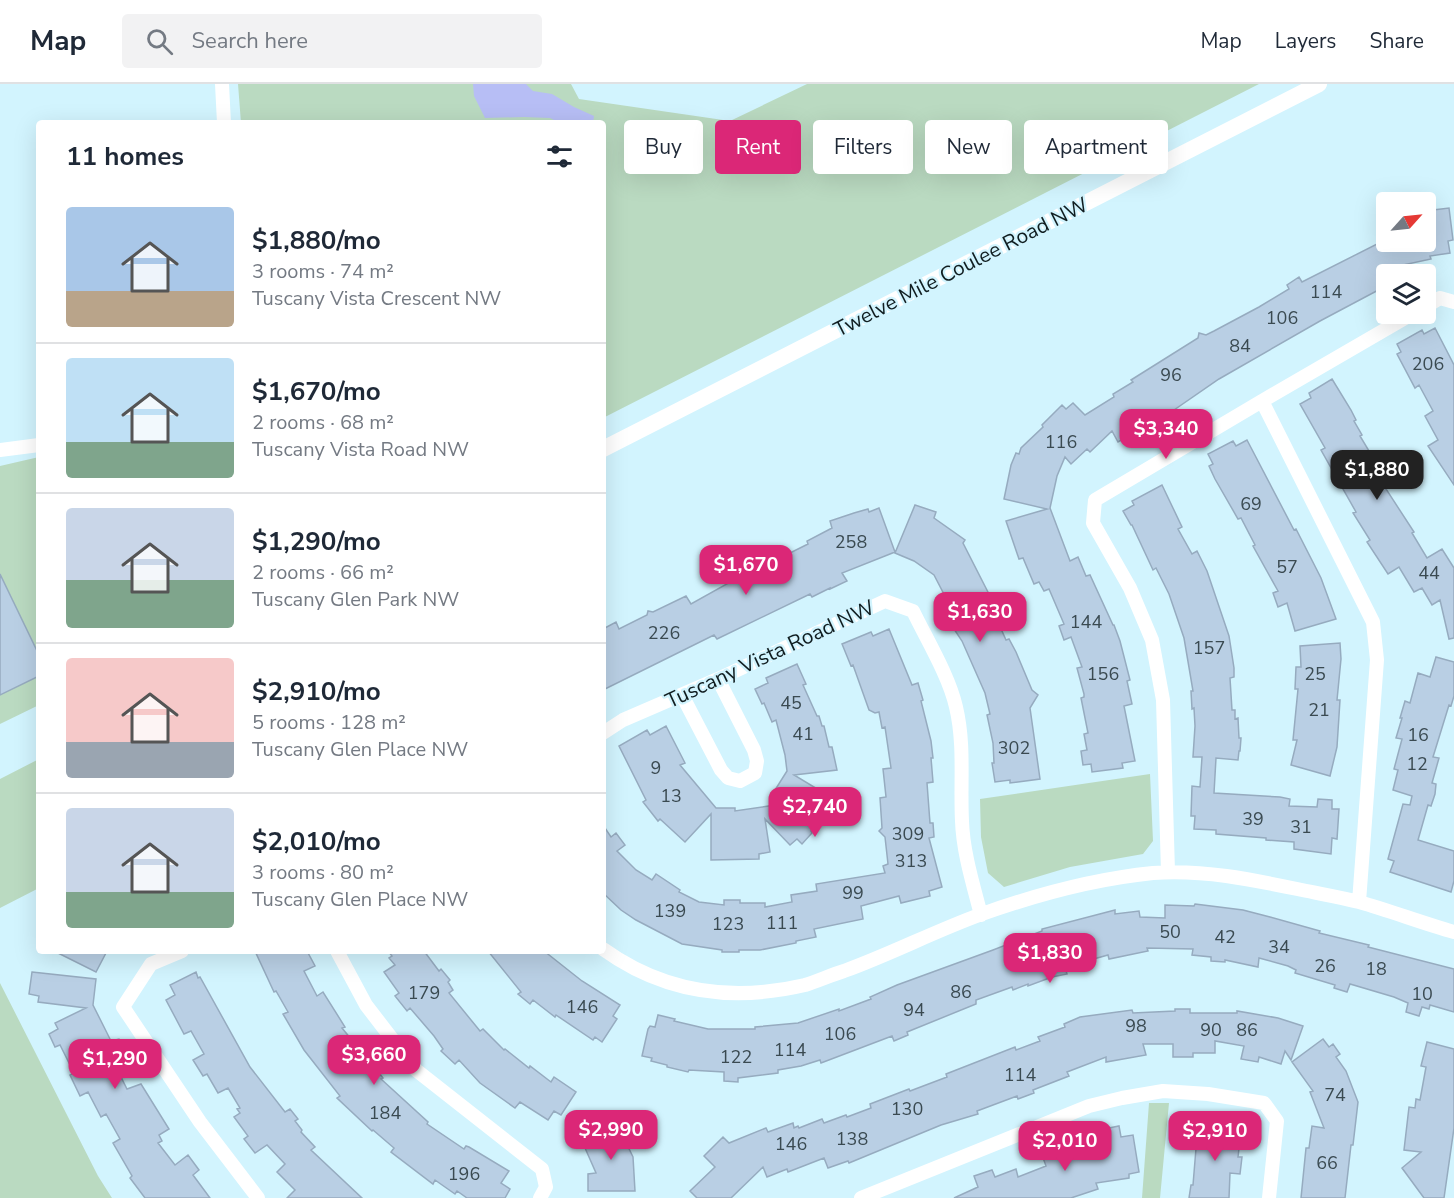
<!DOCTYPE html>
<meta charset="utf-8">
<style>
:root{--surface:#fff;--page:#f2f2f3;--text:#1f2937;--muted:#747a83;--line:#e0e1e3;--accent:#db2777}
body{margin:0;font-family:"Nunito Sans",sans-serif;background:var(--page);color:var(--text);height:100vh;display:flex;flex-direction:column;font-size:22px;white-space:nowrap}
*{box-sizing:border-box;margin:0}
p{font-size:20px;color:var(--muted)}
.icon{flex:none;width:33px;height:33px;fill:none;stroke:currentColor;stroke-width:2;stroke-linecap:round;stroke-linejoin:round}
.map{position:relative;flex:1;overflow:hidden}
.sheet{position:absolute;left:36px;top:36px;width:570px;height:834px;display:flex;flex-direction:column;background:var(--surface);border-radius:6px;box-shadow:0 6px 24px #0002}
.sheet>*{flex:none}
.guide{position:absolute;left:624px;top:36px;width:570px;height:54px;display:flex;gap:12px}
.needle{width:39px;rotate:63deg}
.buttons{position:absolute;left:1376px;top:108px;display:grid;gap:12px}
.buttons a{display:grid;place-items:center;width:60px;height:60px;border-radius:6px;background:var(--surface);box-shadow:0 6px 24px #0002;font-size:30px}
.price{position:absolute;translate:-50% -51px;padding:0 14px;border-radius:12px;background:var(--accent);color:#fff;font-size:20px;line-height:39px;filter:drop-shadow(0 2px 3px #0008)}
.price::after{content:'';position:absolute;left:50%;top:36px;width:18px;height:14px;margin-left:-9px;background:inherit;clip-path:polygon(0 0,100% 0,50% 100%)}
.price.active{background:#222;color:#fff}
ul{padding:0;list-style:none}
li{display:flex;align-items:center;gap:18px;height:150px;padding:0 30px}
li+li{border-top:2px solid var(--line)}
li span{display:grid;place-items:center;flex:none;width:168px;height:120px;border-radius:6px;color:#555}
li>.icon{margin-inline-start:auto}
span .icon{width:72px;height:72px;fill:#fffc;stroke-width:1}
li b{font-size:26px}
h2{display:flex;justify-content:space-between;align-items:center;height:72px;padding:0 30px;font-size:26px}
.chip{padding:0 21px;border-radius:6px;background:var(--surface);box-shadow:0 6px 24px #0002;font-size:21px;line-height:54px}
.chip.active{background:var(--accent);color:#fff}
header{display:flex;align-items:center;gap:36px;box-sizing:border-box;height:84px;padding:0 30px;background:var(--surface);border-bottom:2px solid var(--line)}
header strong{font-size:28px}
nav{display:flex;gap:33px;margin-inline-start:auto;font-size:21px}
.search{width:420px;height:54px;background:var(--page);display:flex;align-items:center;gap:15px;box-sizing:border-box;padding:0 21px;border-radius:6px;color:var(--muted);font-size:22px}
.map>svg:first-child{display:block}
</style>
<header>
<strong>Map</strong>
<div class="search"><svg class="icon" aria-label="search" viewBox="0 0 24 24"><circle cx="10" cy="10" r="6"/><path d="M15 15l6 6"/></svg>Search here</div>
<nav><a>Map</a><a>Layers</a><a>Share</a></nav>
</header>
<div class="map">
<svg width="1454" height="1114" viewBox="0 0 1454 1114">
<rect width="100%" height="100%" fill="#d2f4fe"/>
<!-- green -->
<path fill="#badac1" d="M238,0H571L579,15L730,37L807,0H1259L603,334V39H241Z
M39,373V621L0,640V382Z
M39,675V804L0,824V695Z
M1150,690L1153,757L1143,770L1070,783L1004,803L988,789L981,753L980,715Z
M0,899L98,1092L112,1114H0Z
M1149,1019H1169L1160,1114H1142Z"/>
<!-- water -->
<path fill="#b7bef5" d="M473,0H526L533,7L552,10L574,23L594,32L593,39H560L550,34L524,33L485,34L474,12Z"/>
<!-- building -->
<path fill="#b9cfe4" stroke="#96abbf" stroke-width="1.5" d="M1449,124L1453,156L1448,157L1450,169L1430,172L1431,175L1403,181L1408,190H1386V202L1320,237L1219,295L1161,335L1160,333L1118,358L1112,347L1090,368L1087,365L1071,380L1065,373L1057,392L1050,424L1070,477L1078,473L1086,492L1090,491L1113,541H1114L1120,557L1130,596L1127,597L1132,620L1124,622L1135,677L1122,679L1123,684L1092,688L1091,680L1083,681L1081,667L1087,666L1084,650L1088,649L1081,614L1084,613V610L1077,584L1082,583L1071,553L1064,556L1059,542L1064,540L1049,505L1044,507L1039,498L1034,500L1023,474L1019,475L1006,437L1047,425L1004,415L1011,381L1016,369L1019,370L1021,364L1043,343L1042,341L1062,321L1066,325L1073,319L1085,331L1114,313L1113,310L1133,298L1131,296L1198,254L1199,249L1206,251L1214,247L1259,223L1289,205L1287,201L1299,193L1302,198L1381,158H1425V127Z
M1435,244L1454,281V401L1428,362L1438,356L1425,332L1433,327L1419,301L1415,304L1397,270L1401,268L1397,260L1422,246L1424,250Z
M1332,295L1351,326L1356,336L1354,337L1362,351L1360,352L1390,402L1386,405L1414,448L1412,449L1427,474L1442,465L1454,484V554L1449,555L1440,516L1432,521L1422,504L1414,508L1399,483L1388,490L1367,458L1370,456L1353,429L1356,428L1321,366L1325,364L1300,320L1311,314L1309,309Z
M1247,356L1294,446L1296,445L1321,494L1336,535L1295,547L1287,519L1278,523L1273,509L1278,507L1253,462L1255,461L1241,434L1238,435L1215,395L1209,382L1213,380L1208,370L1233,357L1236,362Z
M1162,401L1182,443L1178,445L1192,470L1197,467L1207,487L1229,552L1234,584V593L1230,594L1232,626H1235V635L1238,634L1239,654H1241L1240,667H1239L1238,676L1216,674L1214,709L1280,713L1290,715L1289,722L1317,723L1318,715L1332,716V725H1339L1337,755L1332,754L1331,770L1294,765V758L1266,756V754L1216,750V746L1194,745L1195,732H1191L1192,702L1200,703L1202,673H1193L1195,642L1194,624L1192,625L1191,607H1193L1184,554L1169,510L1156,484L1153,486L1132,441H1131L1123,427L1134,421L1132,417Z
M915,421L936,428L934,434L965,456L963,459L993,518L990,520L1006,556L1009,555L1016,568L1032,606L1038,611L1030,624L1040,695L1010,699V696L995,698L992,679H994L993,659L987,631L990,630L985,609L962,557L952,542L956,540L947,521L949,520L934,491L914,477L895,469Z
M879,424L895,468L842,489L847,497L830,505V504L812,513L810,510L717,555L714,551L603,606V545L616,538L619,545L647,531L648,527L653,528L686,512L691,520L743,491L741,486L769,471L772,476L779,472L780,474L808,460L807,457L832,444L830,437L854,429L868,425L869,428Z
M0,490L39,571V592L0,611Z
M889,545L912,601L918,599L923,616L921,617L931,657L933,674H931L933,698L927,699L930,739H933L934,753L929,754L942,803L929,807L930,812L901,819L899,812L861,822L863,835L814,845L816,853L796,857V859L760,866H739V868H722V866L682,860L636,836L621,826L603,809V741L611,753L616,749L625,761L617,767L636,786L652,796L656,790L680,806L679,808L699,818L724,821V816H740V819H765V823L792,818L791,811L817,807L816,800L885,789L883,782L888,780L885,753L879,747L882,744L880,714L886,713L883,685L891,684L885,643L882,644L879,628L875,629L869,626L853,581L851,582L842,560L871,548L873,552Z
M1340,559L1341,575L1337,616H1340L1337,663L1330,692L1291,681L1297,656H1293L1298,605H1295L1296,583H1301L1300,562Z
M1436,573L1454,578V612L1451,622L1449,621L1433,673L1439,674L1432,699L1436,700L1435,710L1431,722L1428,721L1418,756L1454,767V797L1451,808L1390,788L1394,777L1388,775L1403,720L1410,721L1412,712L1393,706L1398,686L1394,685L1402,655L1396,654L1402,634H1400L1405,617L1410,619L1418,589L1430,593Z
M797,580L806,600L803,601L817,632H819L822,642H824L829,663H832L837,686L794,691L824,709L820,715L827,720L811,747L812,749L802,760L797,755L790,761L765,735L770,768L759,770V775L711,776V730L685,758L660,735L658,737L643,718L646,716L619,662L647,646L650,651L666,642L685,679L680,681L716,724H735V727L795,718L775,706L787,687L785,671L776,636L772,638L764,619L762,620L755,605L768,599L766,594Z
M1195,820L1243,826L1270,833L1320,847L1319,849L1369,861L1368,863L1454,885V928L1430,921L1429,925L1422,923L1419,932L1406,928L1408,919L1394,913L1350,900L1347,908L1334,904L1335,901L1295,889L1296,886L1288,882L1259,874L1258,883L1225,876V878L1211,877V873L1192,871L1193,865L1147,864L1148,867L1109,875L1108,871L1065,883L1067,890L1052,893L1028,902V900L1013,906L1012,903L976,916V920L907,948L908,951L894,957L892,952L821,979L820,976L801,982L778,986V989L738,994V998L724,997V988L689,986L688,988L667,983V981L651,977L652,974L642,972L648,945L650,942L655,943L658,931L675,935L674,937L708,945H755V943L798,939L839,925V927L871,915L870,913L897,901L993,866L1042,847V845L1115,826V830L1139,827L1140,833L1165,834V821L1194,822Z
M54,867H107L96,888Z
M255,867H307L315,882L304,887L317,912L323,908L345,943L342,944L383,994L381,995L428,1038L427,1040L464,1065L466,1062L469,1063L509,1087L501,1099L510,1105L505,1114H467L457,1107L455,1110L435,1096L433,1100L391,1068L394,1064L373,1046L372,1047L337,1014L340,1012L304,966L283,930L288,928L276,907L274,908Z
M388,867H424L439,887L441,885L450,896L448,898L453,906L449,909L480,947L483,945L504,966L505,965L529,984L530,982L551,998L554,993L576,1008L561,1031L554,1027L548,1036L520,1018L515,1024L480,999L459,976L455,980L441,967L443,965L434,952L410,924L407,927L395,912L399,909L384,888L395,881L389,874L392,872Z
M488,867H544L582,897L620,921L613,932L617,935L602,958L595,953L593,956L556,931L555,933L533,916L530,920L518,910L521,908Z
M32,888L96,895L93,921L111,957L119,955L127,970L113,977L127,1005L141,1000L169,1045L159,1051L162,1057L158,1059L175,1081L188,1071L199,1086L193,1091L210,1114H145L130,1094L132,1092L113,1059L120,1055L106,1030L101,1033L88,1008L80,1012L70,991L74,989L60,961L55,963L49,950L58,945L55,939L86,924L38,918L39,912L29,910Z
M196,888L198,894L200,893L250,983L285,1028L290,1025L298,1035L295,1037L302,1046L301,1048L315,1063L311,1066L362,1114H287L295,1106L277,1088L285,1080L267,1061L255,1069L244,1055L248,1052L234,1033L240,1029L237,1025L240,1024L228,1004L218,1009L207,990L203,992L193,976L204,970L191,947L184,950L166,916L175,911L170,901Z
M1175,925H1190V929H1237V927L1278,934L1303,942L1291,976L1285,967L1281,980L1259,973L1258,978L1241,975L1244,962L1215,957V969H1193V973H1173V960H1143L1146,971L1106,978V973L1067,988L1069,992L1033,1006L1034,1009L1018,1015L1017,1012L977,1027L978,1030L941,1041L849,1079L848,1077L828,1084L824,1074L788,1088L787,1085L767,1093L763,1083L731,1114H697L690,1107L715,1083L704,1072L723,1053L729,1059L766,1044L768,1048L793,1039L794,1044L798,1042L799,1044L822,1035L824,1039L846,1031L847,1033L871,1024L870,1020L909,1005L910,1007L947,993L946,990L1015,963L1016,966L1040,957L1038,953L1065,943L1064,940L1080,933L1132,926L1133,929L1175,927Z
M1323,955L1329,963L1333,960L1340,970L1336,973L1346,987L1358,1018L1353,1061H1351L1345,1114H1301L1306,1064H1309L1312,1042L1324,1044L1310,1008L1313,1007L1292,978Z
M1427,958L1454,965V1044L1444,1114H1424L1402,1084L1421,1068L1404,1066L1409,1023L1415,1024L1416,1015L1420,1016L1426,983L1421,982Z
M1201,1033L1217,1035L1218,1064H1225L1228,1046L1241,1048L1238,1073H1242L1240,1090L1230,1089L1229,1114H1189L1191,1101H1193L1198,1040H1200Z
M616,1038L633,1073L635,1107H588V1090L596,1089L585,1064L595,1060L590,1049Z
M1119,1042L1121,1053L1133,1051L1139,1088L1129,1090V1094L1096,1099L1098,1105L1071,1114H954L978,1103L974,1092L992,1086L995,1093L1016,1085L1018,1093L1046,1082L1042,1071L1059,1065L1061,1071L1101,1057L1099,1046Z"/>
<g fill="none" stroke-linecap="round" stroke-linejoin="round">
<!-- minor -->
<path stroke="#fff" stroke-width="14" d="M222,0L224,39
M1425,223L1440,214L1454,218
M1262,317L1412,230
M0,366L39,361
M682,611L721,686L728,694L740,697L755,689L757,677L754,666L718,595
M603,649L623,636L718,595L885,517L913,527C927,556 949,592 956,623C965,661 960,698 962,737C963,768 973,800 981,831
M1168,788L1163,616L1152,556L1130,504L1093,439L1095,416L1262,317L1373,538L1377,576L1359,818
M603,865C664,909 733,918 805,901C818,897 831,891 844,887C891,870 935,847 982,830C1038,810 1094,795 1153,789C1203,785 1254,796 1302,806C1321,810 1340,813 1359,818C1391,827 1422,839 1454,848
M182,867L151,880L123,923L200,1038L258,1114
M337,867L366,921L416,986L542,1085L546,1103L540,1114
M861,1114L1089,1022L1122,1014L1163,1007L1208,1010L1264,1019L1277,1037L1269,1114"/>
<!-- tertiary -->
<path stroke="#fff" stroke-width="16" d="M603,365L1319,0"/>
</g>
<g text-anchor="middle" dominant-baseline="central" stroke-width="4.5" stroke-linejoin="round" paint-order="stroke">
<!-- number labels -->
<g font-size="18" fill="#3a4a51">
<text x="1326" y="208">114</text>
<text x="1282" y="234">106</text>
<text x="1240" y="262">84</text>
<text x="1428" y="280">206</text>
<text x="1171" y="291">96</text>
<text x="1061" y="358">116</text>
<text x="1251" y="420">69</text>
<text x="851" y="458">258</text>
<text x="1287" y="483">57</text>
<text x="1429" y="489">44</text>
<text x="1086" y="538">144</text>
<text x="664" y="549">226</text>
<text x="1209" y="564">157</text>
<text x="1103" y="590">156</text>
<text x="1315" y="590">25</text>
<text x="791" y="619">45</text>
<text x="1319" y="626">21</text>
<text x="803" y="650">41</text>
<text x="1418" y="651">16</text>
<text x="1014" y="664">302</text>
<text x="1417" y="680">12</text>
<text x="656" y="684">9</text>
<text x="671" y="712">13</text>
<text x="1253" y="735">39</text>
<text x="1301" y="743">31</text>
<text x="908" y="750">309</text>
<text x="911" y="777">313</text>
<text x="853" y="809">99</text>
<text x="670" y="827">139</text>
<text x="782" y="839">111</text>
<text x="728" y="840">123</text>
<text x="1170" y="848">50</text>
<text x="1225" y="853">42</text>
<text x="1279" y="863">34</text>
<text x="1325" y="882">26</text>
<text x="1376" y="885">18</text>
<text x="961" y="908">86</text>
<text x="424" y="909">179</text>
<text x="1422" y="910">10</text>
<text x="582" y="923">146</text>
<text x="914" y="926">94</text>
<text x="1136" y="942">98</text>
<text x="1211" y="946">90</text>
<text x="1247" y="946">86</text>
<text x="840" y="950">106</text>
<text x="790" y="966">114</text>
<text x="736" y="973">122</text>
<text x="1020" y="991">114</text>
<text x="1335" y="1011">74</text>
<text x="907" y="1025">130</text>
<text x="385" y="1029">184</text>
<text x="852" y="1055">138</text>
<text x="791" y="1060">146</text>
<text x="1327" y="1079">66</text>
<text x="464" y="1090">196</text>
</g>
<!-- street labels -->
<g font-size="21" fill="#101d20" stroke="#d2f4fe">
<text transform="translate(961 183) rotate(-27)">Twelve Mile Coulee Road NW</text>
<text transform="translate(770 570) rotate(-25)">Tuscany Vista Road NW</text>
</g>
</g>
</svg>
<div class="buttons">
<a><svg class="needle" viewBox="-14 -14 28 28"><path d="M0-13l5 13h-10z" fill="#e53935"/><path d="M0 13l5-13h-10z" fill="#747a83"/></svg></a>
<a><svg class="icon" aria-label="layers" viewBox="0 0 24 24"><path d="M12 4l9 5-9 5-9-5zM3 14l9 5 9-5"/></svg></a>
</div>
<b class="price" style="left:1166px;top:376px">$3,340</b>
<b class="price active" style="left:1377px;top:417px">$1,880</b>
<b class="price" style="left:746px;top:512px">$1,670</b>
<b class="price" style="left:980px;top:559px">$1,630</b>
<b class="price" style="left:815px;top:754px">$2,740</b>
<b class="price" style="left:1050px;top:900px">$1,830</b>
<b class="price" style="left:374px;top:1002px">$3,660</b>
<b class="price" style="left:115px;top:1006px">$1,290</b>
<b class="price" style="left:611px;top:1077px">$2,990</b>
<b class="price" style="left:1215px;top:1078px">$2,910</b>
<b class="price" style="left:1065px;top:1088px">$2,010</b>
<div class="guide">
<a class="chip">Buy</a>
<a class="chip active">Rent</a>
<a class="chip">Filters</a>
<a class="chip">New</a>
<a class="chip">Apartment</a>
</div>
<section class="sheet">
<h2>11 homes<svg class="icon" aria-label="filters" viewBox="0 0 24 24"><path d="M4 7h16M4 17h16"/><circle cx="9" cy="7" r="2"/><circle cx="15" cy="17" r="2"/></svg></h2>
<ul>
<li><span style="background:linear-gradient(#a9c7e8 70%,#b9a48a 0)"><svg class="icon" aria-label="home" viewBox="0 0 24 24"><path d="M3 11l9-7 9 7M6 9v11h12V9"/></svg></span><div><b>$1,880/mo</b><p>3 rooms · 74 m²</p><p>Tuscany Vista Crescent NW</p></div></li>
<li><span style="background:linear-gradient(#bfe0f5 70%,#7fa58c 0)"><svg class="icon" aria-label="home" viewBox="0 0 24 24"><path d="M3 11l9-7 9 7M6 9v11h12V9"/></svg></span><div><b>$1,670/mo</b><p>2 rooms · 68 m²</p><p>Tuscany Vista Road NW</p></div></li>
<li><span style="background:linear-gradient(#c9d6e8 60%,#7fa58c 0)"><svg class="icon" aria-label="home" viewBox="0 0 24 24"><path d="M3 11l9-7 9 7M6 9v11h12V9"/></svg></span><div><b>$1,290/mo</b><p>2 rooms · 66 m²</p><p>Tuscany Glen Park NW</p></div></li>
<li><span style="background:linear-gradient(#f6c9c9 70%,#9aa5b1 0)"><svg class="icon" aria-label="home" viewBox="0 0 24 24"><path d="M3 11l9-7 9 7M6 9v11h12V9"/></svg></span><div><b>$2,910/mo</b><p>5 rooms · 128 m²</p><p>Tuscany Glen Place NW</p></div></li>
<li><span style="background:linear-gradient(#c9d6e8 70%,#7fa58c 0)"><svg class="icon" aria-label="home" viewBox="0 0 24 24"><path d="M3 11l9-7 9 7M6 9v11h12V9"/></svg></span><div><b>$2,010/mo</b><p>3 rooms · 80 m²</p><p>Tuscany Glen Place NW</p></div></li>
</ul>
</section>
</div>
